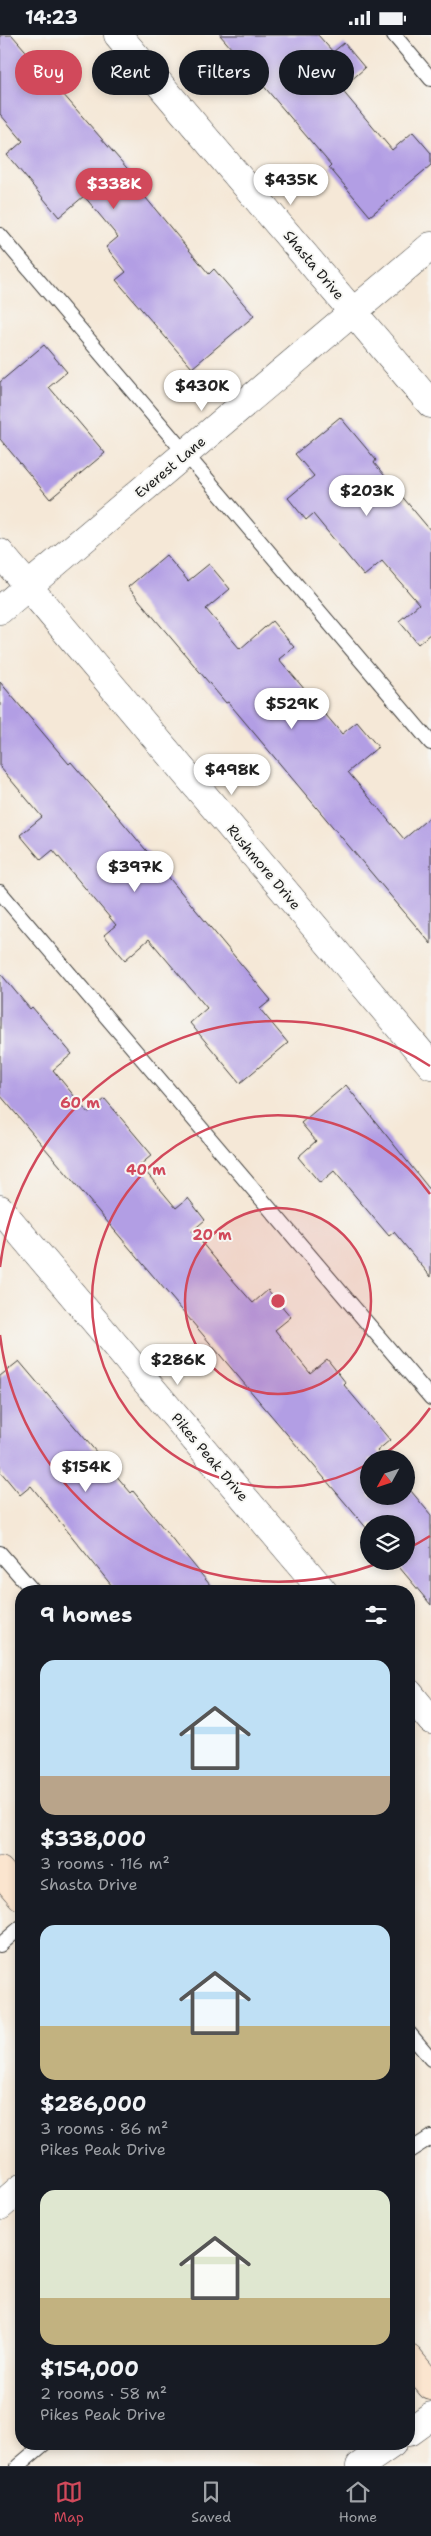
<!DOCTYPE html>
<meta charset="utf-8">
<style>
:root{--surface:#171b24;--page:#20242c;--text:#f1f3f6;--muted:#9ea1a6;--line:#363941;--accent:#d1495b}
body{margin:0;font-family:"Shantell Sans",sans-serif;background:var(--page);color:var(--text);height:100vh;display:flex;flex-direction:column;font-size:19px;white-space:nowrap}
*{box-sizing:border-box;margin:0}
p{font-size:16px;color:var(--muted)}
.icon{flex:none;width:28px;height:28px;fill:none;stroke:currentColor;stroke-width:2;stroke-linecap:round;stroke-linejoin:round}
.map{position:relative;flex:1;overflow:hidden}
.drawer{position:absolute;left:15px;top:1550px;width:400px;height:865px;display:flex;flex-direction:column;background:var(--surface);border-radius:20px;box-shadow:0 2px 8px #0003}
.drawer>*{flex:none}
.hud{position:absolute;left:15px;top:15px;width:401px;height:45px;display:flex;gap:10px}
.needle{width:32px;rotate:230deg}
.fabs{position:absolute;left:360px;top:1415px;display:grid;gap:10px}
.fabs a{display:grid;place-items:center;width:55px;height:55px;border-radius:50%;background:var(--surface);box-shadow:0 2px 8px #0003;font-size:25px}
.price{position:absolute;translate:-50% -42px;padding:0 11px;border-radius:18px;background:#fff;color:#222;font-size:16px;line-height:32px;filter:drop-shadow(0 1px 2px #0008)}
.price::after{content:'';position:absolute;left:50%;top:30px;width:15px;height:11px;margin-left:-8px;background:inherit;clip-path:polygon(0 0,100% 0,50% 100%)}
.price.on{background:var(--accent);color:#fff}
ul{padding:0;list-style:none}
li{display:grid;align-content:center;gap:10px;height:265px;padding:0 25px}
li span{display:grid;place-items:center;height:155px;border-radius:15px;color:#555}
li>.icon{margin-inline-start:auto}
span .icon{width:90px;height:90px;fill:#fffc;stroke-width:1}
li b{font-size:21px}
h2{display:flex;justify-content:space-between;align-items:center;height:60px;padding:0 25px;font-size:21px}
.tag{padding:0 18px;border-radius:22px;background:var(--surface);box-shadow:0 2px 8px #0003;font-size:18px;line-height:45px}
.tag.on{background:var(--accent);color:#fff}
.status{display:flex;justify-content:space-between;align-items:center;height:35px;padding:0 25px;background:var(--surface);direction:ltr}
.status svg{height:14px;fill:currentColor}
.tabs{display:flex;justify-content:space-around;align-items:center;height:70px;border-top:1px solid var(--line);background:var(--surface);font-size:14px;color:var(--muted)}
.tabs a{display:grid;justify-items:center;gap:2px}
.tabs .on{color:var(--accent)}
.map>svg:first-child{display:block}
</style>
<div class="status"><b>14:23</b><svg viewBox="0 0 49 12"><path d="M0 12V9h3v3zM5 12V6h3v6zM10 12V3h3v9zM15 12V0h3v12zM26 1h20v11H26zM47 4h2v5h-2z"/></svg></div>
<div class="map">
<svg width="431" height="2431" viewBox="0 0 431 2431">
<rect width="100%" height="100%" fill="#f6f6f2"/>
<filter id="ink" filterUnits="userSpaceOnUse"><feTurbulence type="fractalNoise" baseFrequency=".02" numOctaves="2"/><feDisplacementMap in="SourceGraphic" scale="10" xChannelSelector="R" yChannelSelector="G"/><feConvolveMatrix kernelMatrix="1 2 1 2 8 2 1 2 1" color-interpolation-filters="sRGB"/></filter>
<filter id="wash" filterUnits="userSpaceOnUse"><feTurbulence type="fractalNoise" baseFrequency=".0096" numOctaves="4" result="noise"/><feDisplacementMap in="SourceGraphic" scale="20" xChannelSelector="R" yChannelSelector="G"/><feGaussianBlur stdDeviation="1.12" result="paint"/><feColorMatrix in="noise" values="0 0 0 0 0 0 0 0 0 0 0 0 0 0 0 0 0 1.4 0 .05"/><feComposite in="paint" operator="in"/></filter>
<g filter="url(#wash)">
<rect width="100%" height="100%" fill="#f5e8d7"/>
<g id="blocks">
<!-- building -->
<path fill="#b29ee4" d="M0,0H12L145,154L141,157L209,239L214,234L254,281L192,333L116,245L126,237L106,212L118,202L84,161L59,182L7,120L23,106L0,79Z
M220,0H318L333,17L344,8L365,33L341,54L392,115L413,97L431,118V130L370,181L329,132L331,130Z
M44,310L67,337L49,352L105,418L50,464L0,404V347Z
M340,382L376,425L374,428L431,496V598L418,609L399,586L419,569L382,526L364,541L313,479L306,485L288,463L314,441L295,419Z
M166,520L188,546L209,529L230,554L206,574L240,614L272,586L294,612L279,624L342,699L357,687L378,712L348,737L404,804L431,781V909L228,667L226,668L128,552Z
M0,647L69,729L71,727L120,784L271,965L260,974L288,1008L240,1048L190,988L207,973L149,904L125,925L104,900L116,890L53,815L41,825L20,800L42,782L0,732Z
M0,938L30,974L32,972L72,1019L53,1035L88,1078L105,1064L152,1120L140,1130L176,1173L188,1163L205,1185L192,1196L231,1243L253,1268L268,1255L291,1282L275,1295L310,1338L327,1324L346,1348L344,1350L390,1405L377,1416L384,1424H369V1461H406V1450L431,1480V1570L394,1526H406V1489H369V1496L0,1060Z
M346,1050L431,1156V1242L394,1197L389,1201L334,1136L320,1148L298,1122L316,1106L301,1088Z
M19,1326L131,1458L133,1456L215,1556H116L31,1451L20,1460L0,1436V1341Z"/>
</g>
</g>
<g filter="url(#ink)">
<use href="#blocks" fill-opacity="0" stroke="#3d3b38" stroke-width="1"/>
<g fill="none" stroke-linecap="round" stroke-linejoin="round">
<!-- lane casing -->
<g stroke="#3d3b38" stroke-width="16">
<path id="lane" d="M394,0L431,44
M0,200L431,708
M0,857L431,1363
M0,1518L33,1556
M0,1910L21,1892
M409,1998L431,2024
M409,2116L431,2102
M18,2431L44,2409"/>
</g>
<!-- street casing -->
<g stroke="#3d3b38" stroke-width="29">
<path id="street" d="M118,0L431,369
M0,518L431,1030
M0,575L431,211
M0,1174L323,1556
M409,1658L431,1685
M0,2171L21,2153
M409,2397L431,2381
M360,2431L392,2409"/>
</g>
<!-- secondary casing -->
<g stroke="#3d3b38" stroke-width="29">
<path id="secondary" d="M0,1836L21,1861
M409,2324L431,2351"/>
</g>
<!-- lane -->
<use href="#lane" stroke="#fff" stroke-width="14"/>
<!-- street -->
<use href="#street" stroke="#fff" stroke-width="28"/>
<!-- secondary -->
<use href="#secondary" stroke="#fbe5cf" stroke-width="28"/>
</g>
</g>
<!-- distance rings -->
<circle cx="278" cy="1266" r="93" fill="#d1495b" fill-opacity=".12"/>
<g fill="none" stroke="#d1495b" stroke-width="2.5">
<circle cx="278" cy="1266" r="93"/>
<path d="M430 1373A186 186 0 0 1 377 1424M368 1429A186 186 0 1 1 430 1159"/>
<path d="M430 1501A280 280 0 0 1 407 1514M381 1527A280 280 0 0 1 0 1300M0 1232A280 280 0 0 1 430 1031"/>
</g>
<g text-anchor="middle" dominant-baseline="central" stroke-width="4" stroke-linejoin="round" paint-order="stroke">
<!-- street labels -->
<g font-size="14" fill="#1c1c1c" stroke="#f6f6f2">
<text transform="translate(314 230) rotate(50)">Shasta Drive</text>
<text transform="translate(170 432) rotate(-40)">Everest Lane</text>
<text transform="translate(264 832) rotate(50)">Rushmore Drive</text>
<text transform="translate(210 1422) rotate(50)">Pikes Peak Drive</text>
</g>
</g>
<circle cx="278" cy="1266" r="8" fill="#d1495b" stroke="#f6f6f2" stroke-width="2.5"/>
<g font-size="15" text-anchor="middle" font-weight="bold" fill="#d1495b" stroke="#f6f6f2" stroke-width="4" stroke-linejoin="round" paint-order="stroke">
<text x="80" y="1073">60 m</text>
<text x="146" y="1140">40 m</text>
<text x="212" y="1205">20 m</text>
</g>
</svg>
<div class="fabs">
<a><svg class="needle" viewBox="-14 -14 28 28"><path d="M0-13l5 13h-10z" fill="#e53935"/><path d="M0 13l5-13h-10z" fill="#9ea1a6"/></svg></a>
<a><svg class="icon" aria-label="layers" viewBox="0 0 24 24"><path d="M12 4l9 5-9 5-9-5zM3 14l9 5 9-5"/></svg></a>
</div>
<b class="price" style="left:291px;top:171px">$435K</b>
<b class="price on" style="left:114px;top:175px">$338K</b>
<b class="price" style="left:202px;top:377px">$430K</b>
<b class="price" style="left:367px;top:482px">$203K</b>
<b class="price" style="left:292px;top:695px">$529K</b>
<b class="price" style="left:232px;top:761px">$498K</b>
<b class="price" style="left:135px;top:858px">$397K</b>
<b class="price" style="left:178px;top:1351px">$286K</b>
<b class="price" style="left:86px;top:1458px">$154K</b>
<div class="hud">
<a class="tag on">Buy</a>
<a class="tag">Rent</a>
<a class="tag">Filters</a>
<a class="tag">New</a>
</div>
<section class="drawer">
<h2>9 homes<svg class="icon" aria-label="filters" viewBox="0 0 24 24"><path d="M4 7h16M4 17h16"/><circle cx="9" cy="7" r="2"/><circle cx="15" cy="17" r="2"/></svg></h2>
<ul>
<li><span style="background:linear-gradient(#bfe0f5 75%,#b9a48a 0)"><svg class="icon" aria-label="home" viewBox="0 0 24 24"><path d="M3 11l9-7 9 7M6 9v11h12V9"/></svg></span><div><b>$338,000</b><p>3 rooms · 116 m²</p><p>Shasta Drive</p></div></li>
<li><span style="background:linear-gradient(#bfe0f5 65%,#c2b280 0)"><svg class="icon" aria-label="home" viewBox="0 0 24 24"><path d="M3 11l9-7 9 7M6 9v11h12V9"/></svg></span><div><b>$286,000</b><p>3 rooms · 86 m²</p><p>Pikes Peak Drive</p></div></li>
<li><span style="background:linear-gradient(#dfe7d0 70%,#c2b280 0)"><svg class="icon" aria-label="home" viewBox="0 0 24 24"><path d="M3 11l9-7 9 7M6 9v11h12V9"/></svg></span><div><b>$154,000</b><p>2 rooms · 58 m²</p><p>Pikes Peak Drive</p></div></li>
</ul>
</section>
</div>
<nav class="tabs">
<a class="on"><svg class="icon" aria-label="map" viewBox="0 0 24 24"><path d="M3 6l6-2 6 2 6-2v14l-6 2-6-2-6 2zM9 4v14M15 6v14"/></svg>Map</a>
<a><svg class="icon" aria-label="saved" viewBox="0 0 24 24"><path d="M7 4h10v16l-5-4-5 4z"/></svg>Saved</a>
<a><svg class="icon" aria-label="home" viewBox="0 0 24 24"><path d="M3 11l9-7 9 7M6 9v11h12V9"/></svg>Home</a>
</nav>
